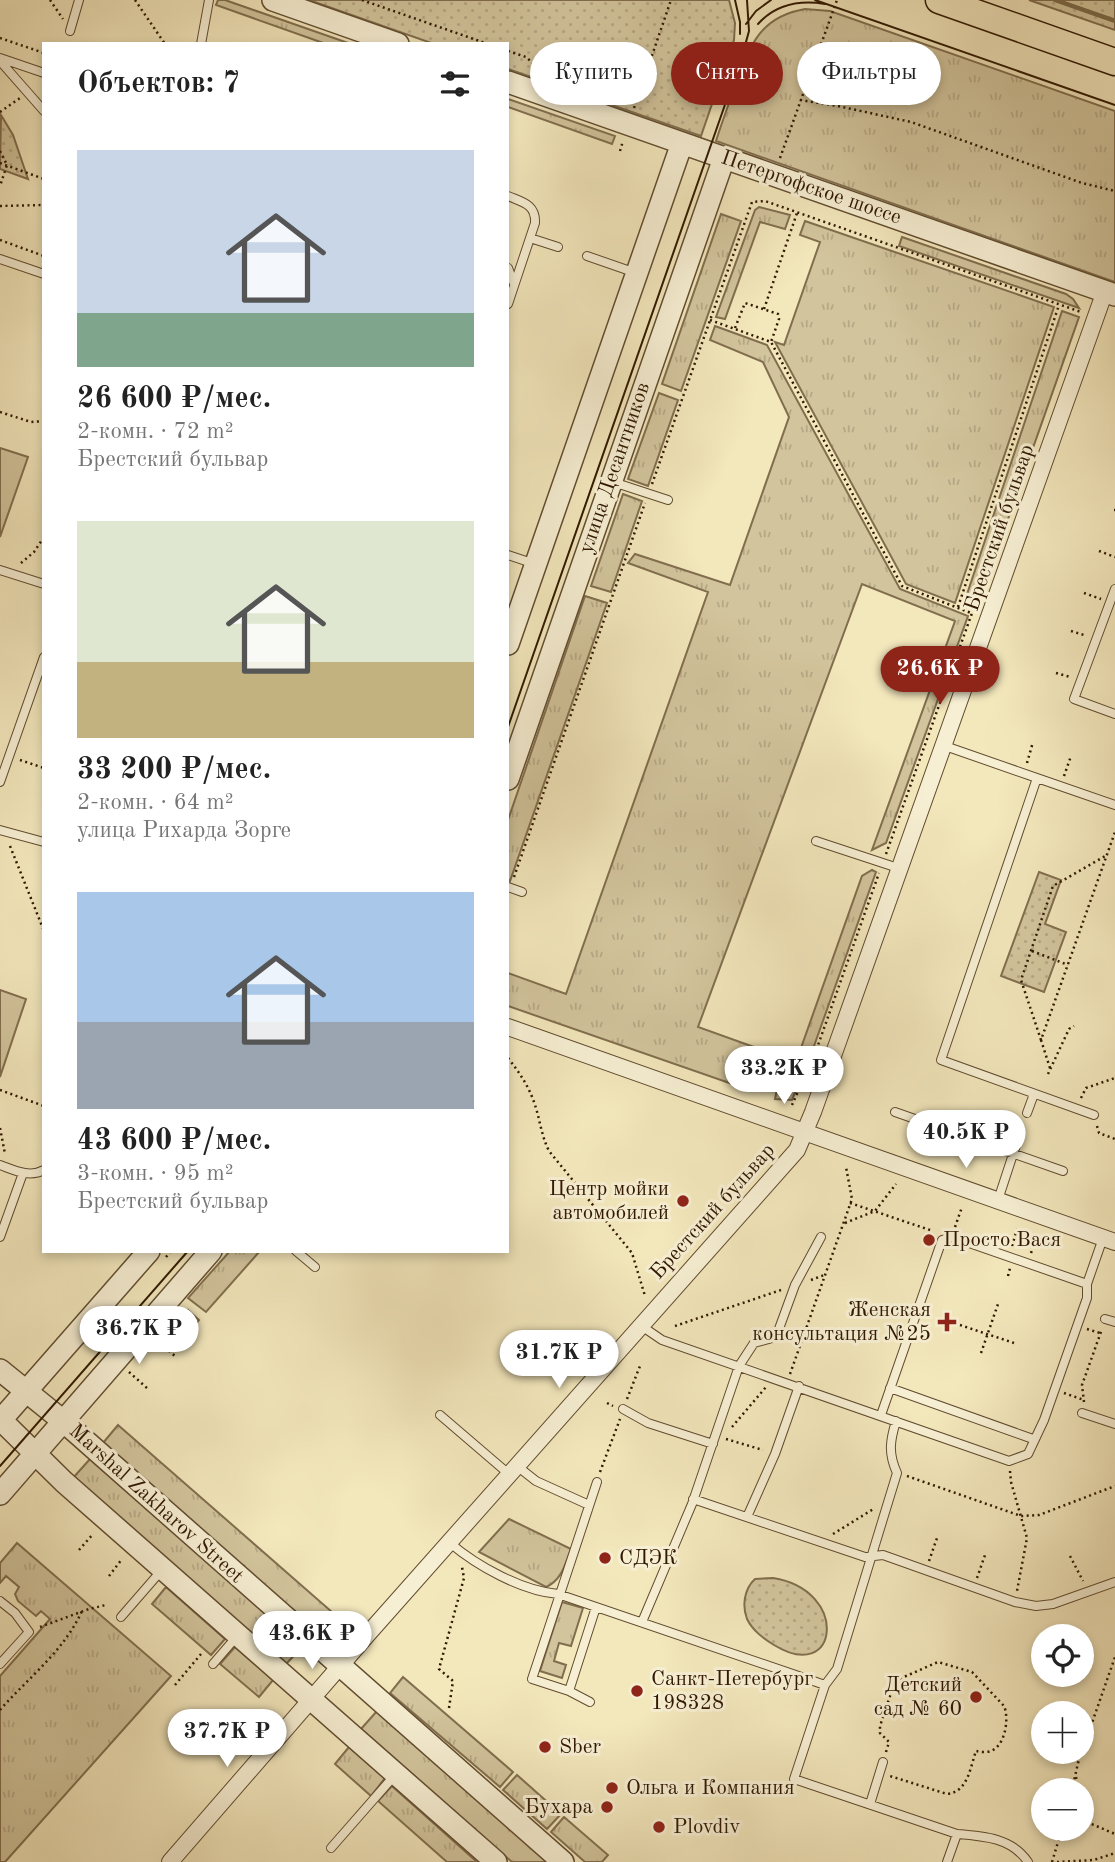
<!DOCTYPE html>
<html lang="ru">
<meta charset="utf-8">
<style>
:root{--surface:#fff;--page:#f2f2f2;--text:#222;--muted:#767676;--accent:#8f2418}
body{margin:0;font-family:"Old Standard TT",serif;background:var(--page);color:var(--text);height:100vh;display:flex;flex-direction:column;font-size:26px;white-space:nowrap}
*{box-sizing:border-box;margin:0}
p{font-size:23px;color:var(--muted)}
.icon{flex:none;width:38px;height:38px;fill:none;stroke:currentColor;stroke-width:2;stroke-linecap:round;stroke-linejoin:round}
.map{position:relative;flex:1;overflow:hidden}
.panel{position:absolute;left:42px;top:42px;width:467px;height:1211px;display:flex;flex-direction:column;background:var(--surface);border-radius:0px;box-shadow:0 4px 10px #0003}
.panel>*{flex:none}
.banner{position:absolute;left:530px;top:42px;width:480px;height:63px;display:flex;gap:14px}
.tools{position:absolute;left:1031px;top:1624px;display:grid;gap:14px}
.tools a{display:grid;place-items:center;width:63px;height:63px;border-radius:50%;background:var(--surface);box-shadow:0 4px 10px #0003;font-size:35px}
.price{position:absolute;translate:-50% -60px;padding:0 16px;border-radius:24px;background:#fff;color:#222;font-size:23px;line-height:46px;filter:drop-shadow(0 2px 4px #0008)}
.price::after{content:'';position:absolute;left:50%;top:42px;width:21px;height:16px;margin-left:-10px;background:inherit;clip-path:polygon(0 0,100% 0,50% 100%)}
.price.selected{background:var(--accent);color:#fff}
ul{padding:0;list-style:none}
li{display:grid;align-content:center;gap:14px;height:371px;padding:0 35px}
li span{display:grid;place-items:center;height:217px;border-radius:0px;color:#555}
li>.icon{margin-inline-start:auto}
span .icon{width:126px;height:126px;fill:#fffc;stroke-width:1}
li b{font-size:30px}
h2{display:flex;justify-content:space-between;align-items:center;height:84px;padding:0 35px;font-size:30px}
.pill{padding:0 24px;border-radius:32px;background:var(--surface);box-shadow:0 4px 10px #0003;font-size:24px;line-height:63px}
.pill.selected{background:var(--accent);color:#fff}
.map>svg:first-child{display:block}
</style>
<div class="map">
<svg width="1115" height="1862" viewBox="0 0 1115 1862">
<defs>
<pattern id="grass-tufts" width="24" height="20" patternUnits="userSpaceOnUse" patternTransform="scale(1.75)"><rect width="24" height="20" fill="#d2c49c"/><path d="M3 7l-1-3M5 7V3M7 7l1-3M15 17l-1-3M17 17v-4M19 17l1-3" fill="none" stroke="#b5a885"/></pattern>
<pattern id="park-dots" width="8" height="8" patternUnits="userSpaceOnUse" patternTransform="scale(1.75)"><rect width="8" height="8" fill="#d2c49c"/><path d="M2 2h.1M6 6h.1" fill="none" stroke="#b5a885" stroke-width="1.8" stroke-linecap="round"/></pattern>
</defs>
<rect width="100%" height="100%" fill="#f3e7bc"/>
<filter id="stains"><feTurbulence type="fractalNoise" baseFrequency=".00286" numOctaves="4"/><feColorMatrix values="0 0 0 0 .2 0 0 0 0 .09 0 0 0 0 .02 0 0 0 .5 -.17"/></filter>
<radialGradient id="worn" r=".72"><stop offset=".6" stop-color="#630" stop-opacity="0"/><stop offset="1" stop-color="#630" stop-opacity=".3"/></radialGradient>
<!-- grass -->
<path fill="url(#grass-tufts)" stroke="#816e4e" stroke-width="2" d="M218,0H225L351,44H326L216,5Z
M805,9L830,11L1115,111V282L716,141C722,122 729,103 736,84C750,46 759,17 805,9Z
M508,99L615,136L612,144L508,107Z
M759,207L790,215L785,229L760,222L725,319L716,317L755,210Z
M721,214L741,221L681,391L662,384Z
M805,221L1054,307L955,603L906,584L775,342L784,345L820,242L800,235Z
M902,237L1066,294L1073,299L1079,308L899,246Z
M1062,311L1079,317L976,610L963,606Z
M715,326L767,345L900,589L968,616L886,843L872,850L955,621L862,584L698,1027L796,1062L862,876L872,870L876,872L814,1046L792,1100L775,1099L777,1089L742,1077L738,1086L508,1006V973L566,994L708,592L628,563L635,554L730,585L789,417L763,362L710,340Z
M659,393L678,400L648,486L628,479Z
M623,494L642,501L611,592L591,586Z
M585,596L607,603L510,881L508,880V820Z
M230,1251H260L206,1312L188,1298Z
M188,1310L199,1320L174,1349L162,1339Z
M118,1425L332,1612L316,1630L103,1443Z
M90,1459L303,1646L286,1664L73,1478Z
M509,1519L571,1549C565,1564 562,1580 546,1587L479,1552Z
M17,1543L171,1676L5,1862H0V1676L50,1619L41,1611L36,1616L18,1601L15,1594L19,1587L6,1576L0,1583V1563Z
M166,1587L225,1639L211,1655L152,1604Z
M562,1602L583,1608L571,1646L559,1643L554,1661L566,1665L562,1678L540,1671Z
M235,1647L273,1680L259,1697L220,1664Z
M403,1677L513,1772L500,1787L390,1693Z
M377,1711L548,1862H512L361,1729Z
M349,1747L385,1778L371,1796L335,1764Z
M517,1775L561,1814L547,1829L503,1790Z
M391,1787H393L477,1862H447L378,1801Z
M564,1817L608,1855L602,1862H585L551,1832Z"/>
<!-- park -->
<path fill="url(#park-dots)" stroke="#816e4e" stroke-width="2" d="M309,0H729L735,23L734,40L701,136L508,69V44H434Z
M1029,0H1115V30Z
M1,115L13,135L28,179L0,169Z
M1039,872L1061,880L1045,924L1066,932L1044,992L1001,976Z
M773,1578C850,1590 839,1685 774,1645C763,1638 753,1631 747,1619C742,1606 744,1589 755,1579Z"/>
<!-- pitch -->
<path fill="#d2c49c" stroke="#816e4e" stroke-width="2" d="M0,448L28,457L0,537Z
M0,990L26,999L0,1077Z"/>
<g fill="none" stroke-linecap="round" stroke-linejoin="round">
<!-- stream -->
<path stroke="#7d6a4a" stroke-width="4.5" d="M1055,0L1115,21"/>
<!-- service casing -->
<g stroke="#614c2f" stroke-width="10">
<path id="service" d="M70,31L79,0
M201,44L209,0
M0,58L44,73
M0,61L44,111
M508,196C522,202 536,204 535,223L508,304
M530,238L558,247
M587,256L636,273
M0,259L44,274
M508,268L514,284
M613,482L668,500
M508,555L535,564
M0,570L44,584
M1115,589L1074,699L1115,714
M945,746L1037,778L941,1060L1094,1115
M1037,778L1115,805
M0,782L44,657
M0,830L44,842
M816,841L901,869
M508,887L522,892
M895,1112L1063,1171
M1027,1113L1034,1094
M0,1165C14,1170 29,1178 44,1170
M998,1200L1017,1142
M0,1237L23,1173
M296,1251L315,1267
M1105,1319L1115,1322
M640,1325L662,1340L1009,1461L1028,1454L1044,1420L1087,1298V1284L1103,1238
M890,1388L1033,1439
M623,1409L648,1423L713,1444
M1082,1413L1115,1424
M440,1415L510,1475
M881,1415L942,1240L952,1237L1087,1284
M517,1466L536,1481L589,1505
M693,1499L865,1557L883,1555L1015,1602L1036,1606L1053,1604L1115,1582
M747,1517L775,1454L799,1386
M450,1543C477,1566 522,1591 558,1594L825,1685L794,1779L957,1834L947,1862
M0,1601L15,1613L29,1632L0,1664
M121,1617L161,1571
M642,1622L692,1504L739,1366L754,1343L776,1337L795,1285L821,1237
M213,1664L238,1635
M825,1685L837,1669L897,1473C888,1453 890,1441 896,1421
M569,1691L532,1679L597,1482
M590,1702L569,1691L596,1607
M870,1804L883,1762
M957,1834C984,1836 1012,1838 1028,1862
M331,1848L394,1776"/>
</g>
<!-- minor casing -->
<g stroke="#614c2f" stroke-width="18">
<path id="minor" d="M508,1027L1115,1242
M170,1862L367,1635L797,1150L813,1112L1105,291"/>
</g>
<!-- tertiary casing -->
<g stroke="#614c2f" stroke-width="24">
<path id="tertiary" d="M273,0L398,44
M508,82L1115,295
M508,644L682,143
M508,779L724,158
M0,1370L63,1421L563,1862
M0,1419L64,1482L496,1862
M0,1421L149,1251
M0,1494L211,1251"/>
</g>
<!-- primary casing -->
<g stroke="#301800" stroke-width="29">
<path id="primary" d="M939,0L1115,62"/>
</g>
<!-- path -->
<path stroke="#301800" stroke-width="2.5" stroke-dasharray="2 3.5" stroke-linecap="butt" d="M50,0L63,19
M135,0L165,44
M362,0L488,44
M0,38L44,53
M508,51L526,57L538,68L636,101
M800,100L838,106L911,122L1082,183L1115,191
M634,108L671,0
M0,112L20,98
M0,151L7,165L0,186
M620,151L623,141
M780,158L837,0
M0,163L44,179
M0,206L44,205
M0,240L44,256
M764,309L797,213
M710,320L771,342L902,586L971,613
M735,328L745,303L778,314L779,319L771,342
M0,412L31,422L44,421
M652,484L752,202L765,201L1081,312
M1114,510H1115
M1099,551L1115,557
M21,563L34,552L44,537
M1084,593L1101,599
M958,607L1059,305
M1071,631L1084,635
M1056,673L1070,677
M20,760L44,768
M1027,763L1033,742
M1064,776L1071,756
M10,846L44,931
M886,854L972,613
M514,877L645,503
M1032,951L1068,965
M1041,1040L1021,980L1053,886L1107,855
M508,1058C519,1072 528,1085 534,1102C540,1119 541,1135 549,1151L632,1253L645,1296
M1050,1068L1041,1040L1115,832
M1048,1074L1069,1029L1074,1026
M0,1090L44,1106
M1081,1098L1086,1088L1115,1078
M792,1105L817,1048L879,873
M1097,1126L1099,1133L1115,1139
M0,1128L5,1154
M850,1203L933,1231
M845,1223L875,1211L896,1184
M955,1227L962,1207
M1012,1246L1018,1226
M1031,1253L1038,1233
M166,1257L171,1251
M1008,1276L1010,1268
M811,1280L824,1275
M960,1325L1014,1343
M675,1326L781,1290
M1087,1329L1100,1333
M156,1340L175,1356
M981,1353L998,1304
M129,1372L147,1388
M790,1374L852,1199L846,1167
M1064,1393L1084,1400
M627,1399L640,1366
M1084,1402L1082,1385L1102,1329
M607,1403L613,1406
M732,1427L766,1387
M726,1439L763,1450
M1010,1471L1011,1482L1027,1538L1017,1591
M600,1472L620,1419
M907,1476L1021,1516L1039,1515L1115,1486
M833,1534L875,1508
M79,1550L93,1534
M1070,1556L1083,1581
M929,1561L937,1538
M109,1576L122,1559
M977,1578L985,1555
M40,1627L89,1609L106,1605
M175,1685L201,1654
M449,1708L453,1681L439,1669L464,1578L462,1567
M0,1710C28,1678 64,1651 82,1611
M886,1752L889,1742L880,1733V1726L893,1687L897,1680L938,1662L972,1672L1004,1706C1009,1717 1006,1743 993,1750C988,1753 981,1752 976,1751C970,1768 968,1792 947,1794L890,1776
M1076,1777L1078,1790
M1072,1790L1078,1763L1115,1657
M1082,1806L1087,1822L1115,1834
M1052,1862L1062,1829
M1057,1862L1094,1860L1115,1853"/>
<!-- service -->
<use href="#service" stroke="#f7efd3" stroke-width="8"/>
<!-- minor -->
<use href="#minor" stroke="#f7efd3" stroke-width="16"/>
<!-- tertiary -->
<use href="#tertiary" stroke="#f7efd3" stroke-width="21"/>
<!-- primary -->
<use href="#primary" stroke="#f3e7bc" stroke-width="26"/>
<!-- tram -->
<path stroke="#301800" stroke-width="2" d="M735,0L740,22V34
M815,0L1115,105
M746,24L756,11L771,0
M758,24C776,4 800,0 825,4
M508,727L743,53L749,31L747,0
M0,1466L188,1251"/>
</g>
<!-- markers -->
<g fill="#8f2418" stroke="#f7efd3" stroke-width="2.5">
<circle cx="683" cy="1201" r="7"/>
<circle cx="929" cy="1240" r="7"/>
<path d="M943.5 1311.5h7v7h7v7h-7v7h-7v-7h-7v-7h7z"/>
<circle cx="605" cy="1558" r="7"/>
<circle cx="637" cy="1691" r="7"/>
<circle cx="976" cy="1697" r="7"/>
<circle cx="545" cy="1747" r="7"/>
<circle cx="612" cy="1788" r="7"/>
<circle cx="607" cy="1807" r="7"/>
<circle cx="659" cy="1827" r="7"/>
</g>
<g text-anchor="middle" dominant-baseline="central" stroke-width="6" stroke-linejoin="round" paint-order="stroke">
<!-- street labels -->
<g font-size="21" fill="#301800" stroke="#f7efd3">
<text transform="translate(811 188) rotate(19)">Петергофское шоссе</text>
<text transform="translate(615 468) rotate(-71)">улица Десантников</text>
<text transform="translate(1000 528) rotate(-71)">Брестский бульвар</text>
<text transform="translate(713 1212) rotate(-48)">Брестский бульвар</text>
<text transform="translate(156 1504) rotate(42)">Marshal Zakharov Street</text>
</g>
<!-- poi labels -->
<g font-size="21" fill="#301800" stroke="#f7efd3" text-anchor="start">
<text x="669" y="1189" text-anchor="end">Центр мойки<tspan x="669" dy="24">автомобилей</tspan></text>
<text x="943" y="1240">Просто Вася</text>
<text x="931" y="1310" text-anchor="end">Женская<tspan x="931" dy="24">консультация №25</tspan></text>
<text x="619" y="1558">СДЭК</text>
<text x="651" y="1679">Санкт-Петербург<tspan x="651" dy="24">198328</tspan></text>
<text x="962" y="1685" text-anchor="end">Детский<tspan x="962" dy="24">сад № 60</tspan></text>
<text x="559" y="1747">Sber</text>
<text x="626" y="1788">Ольга и Компания</text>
<text x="593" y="1807" text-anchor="end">Бухара</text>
<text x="673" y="1827">Plovdiv</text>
</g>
</g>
<rect width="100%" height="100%" filter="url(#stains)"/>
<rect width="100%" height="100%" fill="url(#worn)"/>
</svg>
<div class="tools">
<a><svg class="icon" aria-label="locate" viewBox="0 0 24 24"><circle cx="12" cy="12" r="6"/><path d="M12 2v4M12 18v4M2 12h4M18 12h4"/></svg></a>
<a>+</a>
<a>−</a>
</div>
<b class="price selected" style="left:940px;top:706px">26.6K ₽</b>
<b class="price" style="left:784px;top:1106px">33.2K ₽</b>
<b class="price" style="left:966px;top:1170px">40.5K ₽</b>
<b class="price" style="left:139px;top:1366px">36.7K ₽</b>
<b class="price" style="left:559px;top:1390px">31.7K ₽</b>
<b class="price" style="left:312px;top:1671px">43.6K ₽</b>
<b class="price" style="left:227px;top:1769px">37.7K ₽</b>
<div class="banner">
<a class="pill">Купить</a>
<a class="pill selected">Снять</a>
<a class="pill">Фильтры</a>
</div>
<section class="panel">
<h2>Объектов: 7<svg class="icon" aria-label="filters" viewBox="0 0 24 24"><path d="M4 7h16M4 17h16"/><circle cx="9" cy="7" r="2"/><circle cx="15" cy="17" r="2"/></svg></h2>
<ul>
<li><span style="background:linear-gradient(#c9d6e8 75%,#7fa58c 0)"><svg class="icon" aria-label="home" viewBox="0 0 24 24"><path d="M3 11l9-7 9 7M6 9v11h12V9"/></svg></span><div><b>26 600 ₽/мес.</b><p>2-комн. · 72 m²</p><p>Брестский бульвар</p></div></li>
<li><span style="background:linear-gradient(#dfe7d0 65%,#c2b280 0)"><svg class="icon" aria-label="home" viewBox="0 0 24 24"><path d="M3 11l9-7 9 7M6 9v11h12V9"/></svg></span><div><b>33 200 ₽/мес.</b><p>2-комн. · 64 m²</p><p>улица Рихарда Зорге</p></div></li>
<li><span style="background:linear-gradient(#a9c7e8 60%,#9aa5b1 0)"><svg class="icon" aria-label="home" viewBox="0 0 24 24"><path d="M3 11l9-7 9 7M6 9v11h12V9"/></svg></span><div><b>43 600 ₽/мес.</b><p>3-комн. · 95 m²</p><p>Брестский бульвар</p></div></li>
</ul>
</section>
</div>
